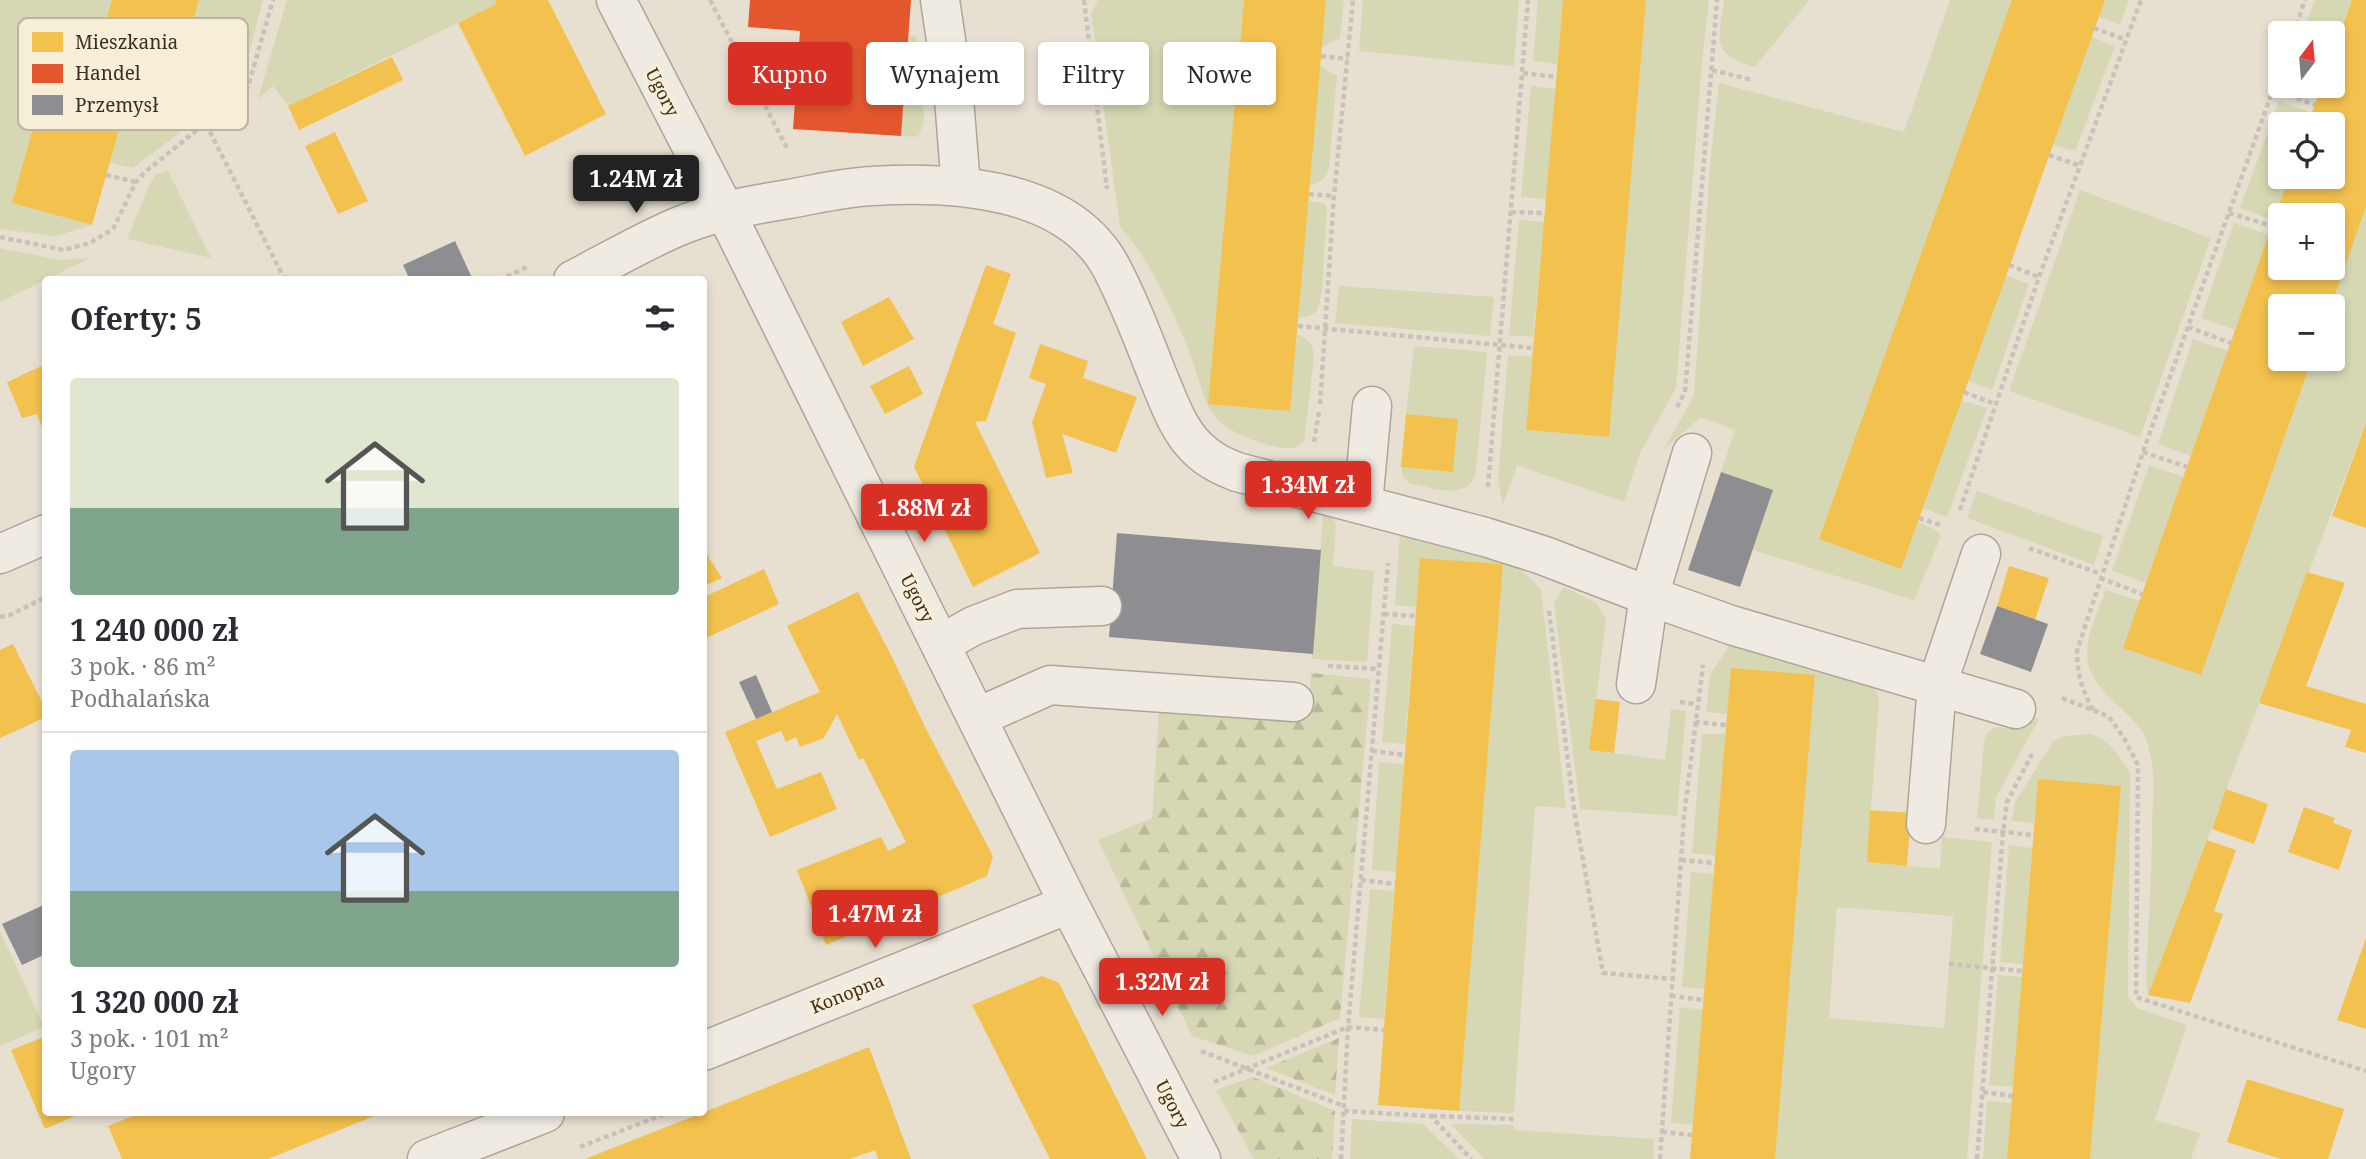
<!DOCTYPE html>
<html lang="pl">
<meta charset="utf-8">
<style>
:root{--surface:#fff;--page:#f2f2f3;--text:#2b2b33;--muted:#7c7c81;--line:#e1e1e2;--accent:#d93025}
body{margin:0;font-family:"Noto Serif",serif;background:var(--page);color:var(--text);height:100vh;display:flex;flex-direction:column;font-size:26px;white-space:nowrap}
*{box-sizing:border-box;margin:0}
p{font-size:23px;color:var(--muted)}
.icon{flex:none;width:38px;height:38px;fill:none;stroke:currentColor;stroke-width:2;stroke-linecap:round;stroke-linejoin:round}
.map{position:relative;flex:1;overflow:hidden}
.sheet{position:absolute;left:42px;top:276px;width:665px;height:840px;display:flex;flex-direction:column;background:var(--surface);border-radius:7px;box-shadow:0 4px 10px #0003}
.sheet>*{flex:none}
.top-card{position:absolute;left:728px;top:42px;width:665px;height:63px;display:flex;gap:14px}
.needle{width:46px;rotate:16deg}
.fabs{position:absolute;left:2268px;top:21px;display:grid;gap:14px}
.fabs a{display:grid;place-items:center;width:77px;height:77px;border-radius:7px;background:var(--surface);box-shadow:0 4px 10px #0003;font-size:35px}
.price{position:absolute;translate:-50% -60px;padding:0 16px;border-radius:7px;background:var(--accent);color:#fff;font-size:23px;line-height:46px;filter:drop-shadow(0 2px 4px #0008)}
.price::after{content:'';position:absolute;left:50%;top:42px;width:21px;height:16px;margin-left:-10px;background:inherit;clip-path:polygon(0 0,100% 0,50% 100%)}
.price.on{background:#222;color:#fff}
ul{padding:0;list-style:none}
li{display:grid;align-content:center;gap:14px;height:371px;padding:0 28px}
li+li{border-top:2px solid var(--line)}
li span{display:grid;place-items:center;height:217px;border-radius:7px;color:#555}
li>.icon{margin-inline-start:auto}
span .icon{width:126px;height:126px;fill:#fffc;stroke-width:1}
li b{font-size:30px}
h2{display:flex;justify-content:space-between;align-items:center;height:84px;padding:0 28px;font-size:30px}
.tag{padding:0 24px;border-radius:7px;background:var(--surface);box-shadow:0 4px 10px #0003;font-size:24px;line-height:63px}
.tag.on{background:var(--accent);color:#fff}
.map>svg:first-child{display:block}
</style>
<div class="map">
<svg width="2366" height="1159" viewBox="0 0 2366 1159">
<defs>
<pattern id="forest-firs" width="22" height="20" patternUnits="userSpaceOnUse" patternTransform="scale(1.75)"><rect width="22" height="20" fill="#d6d7b3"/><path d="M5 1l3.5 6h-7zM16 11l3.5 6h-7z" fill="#b9b99a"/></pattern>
</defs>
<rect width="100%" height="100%" fill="#e7e0d1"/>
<!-- green -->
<path fill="#d6d7b3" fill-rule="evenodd" d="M0,0H112L82,104L12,203L92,225L56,236L0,229Z
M199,0H263L246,65L228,76L181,65Z
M287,0H495L496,4L288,106L273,86L258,99Z
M1098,0H1244L1208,403L1290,411L1297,334C1309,340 1313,343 1314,357L1304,442C1300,445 1295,448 1290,448C1270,449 1229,433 1216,418C1203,403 1199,378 1192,359C1174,313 1153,264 1120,227L1091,14Z
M1326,0H1344L1340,38L1322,47Z
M1363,0H1519L1514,66L1359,51Z
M1538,0H1563L1557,64L1533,61Z
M1646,0H1709L1702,62L1676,388L1640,453L1624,502L1517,465L1503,505L1498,480L1508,355L1532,357L1526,430L1609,437Z
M1724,0H1809L1755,67C1711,55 1718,40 1724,0Z
M1950,0H2012L1820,539L1901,568L1918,522L1934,529L1941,536L1914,600L1753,550L1773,491L1721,472L1735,430L1701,417L1665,448L1694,395L1710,165L1719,83L1904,132Z
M2105,0H2129L2120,25L2099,17Z
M2315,0H2352L2333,54V33H2303Z
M908,36H916L924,119L920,134L915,137L901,136Z
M2091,37L2115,46L2075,151L2053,145Z
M1320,66L1337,76L1329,168C1324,179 1322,183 1310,185Z
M175,85L207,96L211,109L133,168L110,163L123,116L162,127Z
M1531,86L1556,89L1546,199L1521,197Z
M2279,101L2312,113L2308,124H2280V177H2289L2274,220L2240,208Z
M168,170V171L211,258L127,239L150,184L155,175Z
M2080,190L2211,238L2140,437L2009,391Z
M1308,201L1323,203L1327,207L1322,293L1317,311L1310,316L1298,318Z
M2366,206V422L2148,995L2146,978C2148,926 2152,874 2152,822C2153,801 2155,779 2151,758C2149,750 2147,739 2143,732C2124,705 2086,688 2087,651C2088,630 2099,609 2106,590L2140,601L2123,648L2201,675L2312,359H2333V306H2331Z
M1519,220L1544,222L1533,337L1509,335Z
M2234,223L2269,235L2235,330L2201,318Z
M0,248L60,260L90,258L0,302Z
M2006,275L2029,284L1992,390L1968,381Z
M1339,286L1494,297L1490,336L1335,323Z
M2193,339L2228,351L2191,456L2158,444Z
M1414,346L1487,352L1477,461C1476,466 1476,473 1474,478C1463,501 1427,486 1409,483L1403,477L1401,467L1453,472L1458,420L1406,414Z
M1961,400L1987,408L1947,517L1923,508Z
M2149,465L2184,477L2146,583L2112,571Z
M1977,491L2103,536L2094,565L1967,518Z
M1323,516H1332L1336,524L1333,566L1374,571L1367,662L1312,659Z
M1400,533L1518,567L1541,589L1566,808L1535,806L1514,1113L1459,1111L1503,564L1420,558L1416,607L1395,605Z
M1564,587L1596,603L1606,619L1590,750L1665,760L1671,709L1686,711L1677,816L1580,809L1554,603Z
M1392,624L1414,626L1405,744L1382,742Z
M1731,643L1868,685L1876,690L1879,700L1867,862L1940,869L1942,837L1992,842L1967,1159H1775L1815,675L1727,714L1706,712L1710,675ZM1837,907L1953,916L1944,1028L1829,1018Z
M2020,713L2039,719L1996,797L1994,820L1977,818L1984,742L1986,734L1996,727L2013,729Z
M1702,734H1726L1716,856L1692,853Z
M2092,734C2111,742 2120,756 2130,773L2128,997L2137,1008L2187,1025L2155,1120L2200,1133L2191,1159H2090L2121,786L2038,780L2034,823L2012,821L2015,802L2053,742L2064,736Z
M1379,762L1404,764L1396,872L1372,870Z
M2009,845L2032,848L2023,964L2000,962Z
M1691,872L1714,874L1704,989L1682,987Z
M1370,889L1394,891L1384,1019L1359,1017Z
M0,931L44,1027L0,1046Z
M1998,975L2022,977L2013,1087L1989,1085Z
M1680,1007L1703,1010L1693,1125L1671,1123Z
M1987,1101L2012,1103L2007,1159H1983Z
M1352,1119L1423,1124L1459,1159H1350Z
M1451,1124L1514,1125V1130L1654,1139L1653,1159H1484Z"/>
<!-- forest -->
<path fill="url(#forest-firs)" d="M1311,673L1371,679L1340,1018L1253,1056L1192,1036L1098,840L1152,818L1159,707L1308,717Z
M1339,1038L1335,1095L1266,1068Z
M1253,1077L1335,1111L1332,1159H1254L1216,1090Z"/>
<!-- homes -->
<path fill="#f2c14e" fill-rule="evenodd" d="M112,0H199L163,127L123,116L92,225L12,203L43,93L82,104Z
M495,0H548L606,114L525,156L458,23L496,4Z
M1244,0H1326L1290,411L1208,404Z
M1563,0H1646L1609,437L1526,430Z
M2012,0H2105L1901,569L1819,539Z
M2352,0H2366V207L2331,306H2280V359H2312L2201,675L2123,648L2289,177H2333V124H2308L2321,86H2333V54ZM2280,215H2333V268H2280Z
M392,57L403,80L299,130L288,106Z
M335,132L368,201L338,214L305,146Z
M986,265L1011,274L993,324L1016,333L986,421L975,422L1040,553L973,587L914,467Z
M889,297L914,339L863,366L841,322Z
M1040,344L1088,361L1083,378L1137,397L1116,453L1062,434L1073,473L1046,478L1032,422L1046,384L1029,378Z
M46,364V435H45L37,414L22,418L7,382Z
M909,366L923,394L885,414L870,386Z
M1406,414L1458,419L1453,472L1401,467Z
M2366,423V528L2332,516Z
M704,550L722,578L704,586Z
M1420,558L1503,564L1459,1111L1378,1105Z
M2009,566L2049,578L2035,620L1997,606Z
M764,569L779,604L704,639V597Z
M2307,572L2345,583L2306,686L2366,704V753L2345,747L2351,730L2259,703Z
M858,592L893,659L926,729L993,856L987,876L826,945L797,870L881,837L888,851L906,842L863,758L859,760L837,714L824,738L800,747L796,737L786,742L781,731L756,741L777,789L821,772L837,809L770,837L725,732L820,692L787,626Z
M13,644L46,710V717L0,738V650Z
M1731,668L1815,675L1775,1159H1690Z
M1596,699L1620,702L1614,753L1589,750Z
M2038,779L2121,786L2090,1159H2007Z
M2226,789L2268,804L2254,844L2212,829Z
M2304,807L2335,818L2333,823L2352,830L2339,870L2288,852Z
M1870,810L1911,813L1907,866L1867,862Z
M2207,840L2236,850L2214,911L2223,914L2190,1003L2148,995Z
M2366,938V1029L2337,1020Z
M1042,976L1059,983L1147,1159H1050L972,1005Z
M46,1036V1113H82L45,1129L11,1050Z
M869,1047L911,1159H878L875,1150L850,1159H585Z
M2247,1079L2344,1109L2328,1159H2281L2227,1142Z
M140,1113H373L374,1116L268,1159H122L108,1126Z"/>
<!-- shops -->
<path fill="#e4572e" d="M750,0H911L901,136L793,129L800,31L748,27Z"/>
<!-- industry -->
<path fill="#8d8d92" d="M455,241L473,280H410L403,265Z
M1721,472L1773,490L1740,587L1688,570Z
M1117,533L1321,550L1313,654L1109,637Z
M1997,606L2048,624L2031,672L1980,654Z
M756,675L772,712L756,719L739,682Z
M46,904V954L22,965L2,924Z"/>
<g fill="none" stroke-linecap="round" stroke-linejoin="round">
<!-- minor casing -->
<g stroke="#ada599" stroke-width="41">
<path id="minor" d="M616,0L725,211L1069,904L1201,1159
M940,0L953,86L961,187
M573,280C608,262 645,240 682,225C716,211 753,205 789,199C817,194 845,187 873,186C952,181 1068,187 1111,267C1129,301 1143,338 1157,374C1168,399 1177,429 1197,448C1209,460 1222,466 1237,472L1485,537L1542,555L1649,596L1731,625L2016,709
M1363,504L1372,406
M0,554L46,534
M941,644L973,626L1017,609L1102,606
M1636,684L1649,596L1692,453
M978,717L1050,685L1294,702
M1926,824L1937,685L1981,554
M704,1051L1069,904
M427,1159L545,1113"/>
</g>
<!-- path -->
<path stroke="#c8c2b9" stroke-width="4.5" stroke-dasharray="5 3.5" stroke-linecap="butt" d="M710,0L787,148
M1084,0L1107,189
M2094,28L2126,40
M2294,33L2305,0
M1321,56L1348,59
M1712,70L1752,80
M1523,73L1557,77
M178,75L247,90
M2273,89L2315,105
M206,124L285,280
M2049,155L2081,166
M106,175L136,182
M1309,194L1334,196
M1511,212L1544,213
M2229,213L2272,226
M0,237L64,250L90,243L113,229L136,182L145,172L247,90L273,0
M2009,265L2039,277
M499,280L527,267
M1298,326L1533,348
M2188,327L2231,343
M1964,392L1995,404
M1320,404L1334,196L1353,0
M1677,407L1685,392L1717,0
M1314,442L1319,412
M2143,452L2187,467
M1488,487L1528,0
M1960,510L2039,277L2141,0
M1919,518L1943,526
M2029,548L2101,574
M2100,578L2142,594
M1549,611L1574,809L1603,973L1672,979
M1384,614L1415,616
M0,617L10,615L46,597
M1328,666L1379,669
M2062,698L2108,716L2124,738L2138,765L2136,997L2366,1071
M1680,702L1696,704
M2093,710C2082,690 2077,674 2077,651L2143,452L2280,70
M1695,722L1726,725
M1372,751L1405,755
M1975,829L2033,835
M1681,860L1715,863
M1361,880L1395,884
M1949,964L2022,971
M1671,996L1704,1000
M1201,1051L1344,1106
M1214,1082L1348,1027L1384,1030
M1983,1092L2013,1096
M1344,1111L1431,1116L1471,1159
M1432,1116L1514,1119
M1662,1132L1692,1135
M580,1147L667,1113
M1341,1159L1348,1027L1388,563
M1660,1159L1684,816L1703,665
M1977,1159L2003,832L2007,802L2032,754"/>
<!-- minor -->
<use href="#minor" stroke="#efebe3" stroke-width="38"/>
</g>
<g text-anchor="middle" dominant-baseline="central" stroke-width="7" stroke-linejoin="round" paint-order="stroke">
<!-- street labels -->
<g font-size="18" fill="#3d2e20" stroke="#f7eed8">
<text transform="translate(663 92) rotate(63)">Ugory</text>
<text transform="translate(918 598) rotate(63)">Ugory</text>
<text transform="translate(847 993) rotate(-22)">Konopna</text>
<text transform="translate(1173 1104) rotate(63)">Ugory</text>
</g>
</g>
<!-- legend -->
<rect x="18" y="18" width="230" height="112" rx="10" fill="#f7eed8" stroke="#bfb4a1" stroke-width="2"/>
<rect x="32" y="32" width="31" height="20" fill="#f2c14e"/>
<rect x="32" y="64" width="31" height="19" fill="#e4572e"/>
<rect x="32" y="95" width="31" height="20" fill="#8d8d92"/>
<g font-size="19" fill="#3d2e20">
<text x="75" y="49">Mieszkania</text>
<text x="75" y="80">Handel</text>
<text x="75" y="112">Przemysł</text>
</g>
</svg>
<div class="fabs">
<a><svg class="needle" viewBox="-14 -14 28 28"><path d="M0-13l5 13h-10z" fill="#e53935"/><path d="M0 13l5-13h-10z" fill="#7c7c81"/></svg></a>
<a><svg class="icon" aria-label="locate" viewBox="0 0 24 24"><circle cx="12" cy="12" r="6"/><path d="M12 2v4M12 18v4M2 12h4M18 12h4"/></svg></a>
<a>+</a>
<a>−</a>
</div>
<b class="price on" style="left:636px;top:215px">1.24M zł</b>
<b class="price" style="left:1308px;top:521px">1.34M zł</b>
<b class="price" style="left:924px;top:544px">1.88M zł</b>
<b class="price" style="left:875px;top:950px">1.47M zł</b>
<b class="price" style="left:1162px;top:1018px">1.32M zł</b>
<div class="top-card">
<a class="tag on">Kupno</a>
<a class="tag">Wynajem</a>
<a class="tag">Filtry</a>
<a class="tag">Nowe</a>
</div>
<section class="sheet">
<h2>Oferty: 5<svg class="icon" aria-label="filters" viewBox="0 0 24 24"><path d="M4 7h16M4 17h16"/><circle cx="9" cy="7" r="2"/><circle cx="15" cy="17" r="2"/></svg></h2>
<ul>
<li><span style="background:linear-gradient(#dfe7d0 60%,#7fa58c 0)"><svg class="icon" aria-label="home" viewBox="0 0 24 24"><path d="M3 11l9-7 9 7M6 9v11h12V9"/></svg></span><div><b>1 240 000 zł</b><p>3 pok. · 86 m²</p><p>Podhalańska</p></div></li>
<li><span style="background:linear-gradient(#a9c7e8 65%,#7fa58c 0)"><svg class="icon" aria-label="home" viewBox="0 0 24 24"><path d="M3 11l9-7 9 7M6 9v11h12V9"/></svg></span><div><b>1 320 000 zł</b><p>3 pok. · 101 m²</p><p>Ugory</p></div></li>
</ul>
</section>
</div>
